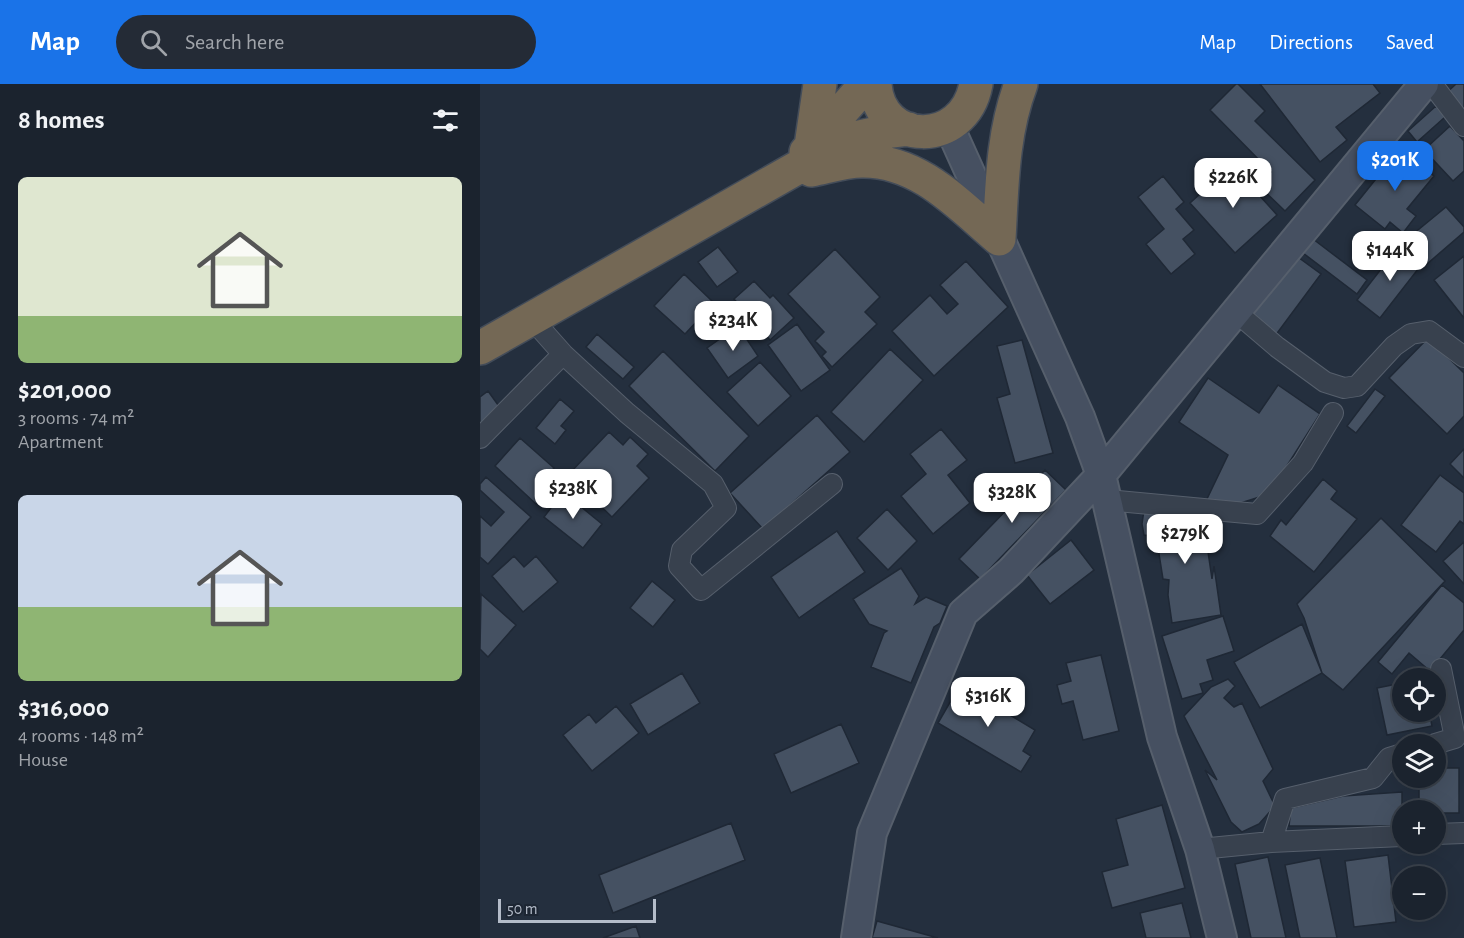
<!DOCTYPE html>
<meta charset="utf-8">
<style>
:root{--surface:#1b232e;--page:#242b36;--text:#f1f3f6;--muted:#a0a4aa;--line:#39404a;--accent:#1a73e8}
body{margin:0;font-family:"Alegreya Sans",sans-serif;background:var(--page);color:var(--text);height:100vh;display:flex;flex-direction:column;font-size:22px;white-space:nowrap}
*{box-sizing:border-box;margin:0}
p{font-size:20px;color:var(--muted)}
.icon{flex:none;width:33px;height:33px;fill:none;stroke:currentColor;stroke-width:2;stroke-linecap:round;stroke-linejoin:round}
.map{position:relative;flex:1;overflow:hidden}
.drawer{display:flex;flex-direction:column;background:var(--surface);width:480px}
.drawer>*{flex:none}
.tools{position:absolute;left:912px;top:584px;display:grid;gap:12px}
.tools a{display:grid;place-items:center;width:54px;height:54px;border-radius:50%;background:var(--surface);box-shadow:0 6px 24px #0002,0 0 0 2px var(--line);font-size:30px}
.scale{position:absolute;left:18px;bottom:15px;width:158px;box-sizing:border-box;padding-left:6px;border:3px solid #b4bcc9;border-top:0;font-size:16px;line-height:21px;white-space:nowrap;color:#b4bcc9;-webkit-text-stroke:4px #1d2633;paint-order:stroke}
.price{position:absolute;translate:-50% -51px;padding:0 14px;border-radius:12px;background:#fff;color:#222;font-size:20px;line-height:39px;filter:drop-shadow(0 2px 3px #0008)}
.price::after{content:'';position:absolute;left:50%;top:36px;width:18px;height:14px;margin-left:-9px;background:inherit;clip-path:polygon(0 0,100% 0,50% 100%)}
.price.current{background:var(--accent);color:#fff}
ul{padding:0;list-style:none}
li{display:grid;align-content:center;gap:12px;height:318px;padding:0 18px}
li span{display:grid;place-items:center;height:186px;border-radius:9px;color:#555}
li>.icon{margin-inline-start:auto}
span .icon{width:108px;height:108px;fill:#fffc;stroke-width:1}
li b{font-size:26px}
h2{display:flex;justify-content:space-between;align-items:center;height:72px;padding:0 18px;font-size:26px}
header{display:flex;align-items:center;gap:36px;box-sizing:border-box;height:84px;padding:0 30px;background:var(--accent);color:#fff}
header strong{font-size:28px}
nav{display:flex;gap:33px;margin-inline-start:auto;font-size:21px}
.search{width:420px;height:54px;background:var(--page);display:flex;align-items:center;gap:15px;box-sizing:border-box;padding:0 21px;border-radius:33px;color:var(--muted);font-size:22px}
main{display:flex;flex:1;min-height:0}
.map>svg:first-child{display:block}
</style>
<header>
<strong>Map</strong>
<div class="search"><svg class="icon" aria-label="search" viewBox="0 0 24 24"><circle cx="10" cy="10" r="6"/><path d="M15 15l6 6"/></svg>Search here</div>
<nav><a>Map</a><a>Directions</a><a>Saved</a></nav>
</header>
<main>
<section class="drawer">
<h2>8 homes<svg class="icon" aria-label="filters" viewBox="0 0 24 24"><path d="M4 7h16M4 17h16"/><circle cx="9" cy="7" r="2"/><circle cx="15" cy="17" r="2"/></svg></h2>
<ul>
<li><span style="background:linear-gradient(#dfe7d0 75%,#8fb573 0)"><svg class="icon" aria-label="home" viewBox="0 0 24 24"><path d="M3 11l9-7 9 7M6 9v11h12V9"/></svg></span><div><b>$201,000</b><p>3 rooms · 74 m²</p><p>Apartment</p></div></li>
<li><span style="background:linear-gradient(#c9d6e8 60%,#8fb573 0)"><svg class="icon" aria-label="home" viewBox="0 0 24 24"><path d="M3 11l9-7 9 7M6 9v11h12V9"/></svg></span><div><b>$316,000</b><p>4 rooms · 148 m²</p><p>House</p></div></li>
</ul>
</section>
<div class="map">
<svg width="984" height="854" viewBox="0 0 984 854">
<rect width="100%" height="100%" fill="#242f3e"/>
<!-- building -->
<path fill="#455162" stroke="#1f2835" stroke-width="1.5" d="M756,0H758L785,27L775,37L835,96L805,127L778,101L791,88L730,26Z
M780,0H893L900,9L856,43L867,56L840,78Z
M976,0H984V37L962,13Z
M956,22L965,33L937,58L928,47Z
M970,42L984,57V87L973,97L944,66Z
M920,65L954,92L927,125L936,132L923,149L910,138L905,145L875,121Z
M752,81L797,131L755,169L710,119Z
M683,92L704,118L696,125L714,146L703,155L715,170L691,190L666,160L684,145L658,113Z
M966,123L984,143V148L947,180L927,155Z
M833,155L887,196L877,210L823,169Z
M919,162L942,180L900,234L877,216Z
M238,163L258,188L237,203L218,178Z
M355,165L400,213L385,228L397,240L352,283L342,272L346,268L335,257L344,248L308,210Z
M815,171L841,190L795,252L770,233Z
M984,172V234L954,196Z
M486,177L528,223L454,292L412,247L450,211L467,230L478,220L460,201Z
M204,190L234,219L205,250L174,222Z
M274,197L290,214L293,211L314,234L290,256L254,215Z
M317,240L350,286L321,307L288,261Z
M258,242L278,272L248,294L227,264Z
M117,250L154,283L143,295L106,263Z
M948,254L984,289V332L967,350L909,294Z
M542,256L573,369L535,379L517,314L530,310L517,262Z
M410,265L443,296L384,358L351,328Z
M183,267L269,352L235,387L149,302Z
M280,278L311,312L278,342L247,308Z
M728,294L779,329L798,301L840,330L789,410L748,423L726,417L748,371L699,338Z
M895,305L905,312L876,349L867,342Z
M8,307L21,325L0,341V313Z
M80,315L94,327L81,342L86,346L75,360L56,344Z
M337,331L370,368L283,445L250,409Z
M461,345L487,376L468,391L490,419L453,450L421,412L446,390L430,370Z
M129,348L143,361L150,353L168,370L157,382L169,394L132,433L88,391Z
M40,354L74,384L62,398L70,405L56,420L15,382Z
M984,365V394L970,380Z
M565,386L586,406L500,495L479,475Z
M960,391L984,409V440L980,437L956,468L921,441Z
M6,393L51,433L8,480L0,473V432L11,442L24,428L0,406V400Z
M843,395L857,407L851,415L877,435L834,488L790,452L801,436L806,441Z
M83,408L122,440L103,464L64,433Z
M407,425L437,457L408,486L377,454Z
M664,426L723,434L732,495L734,482L741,531L692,539L688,511L689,496L683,495L677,457L694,455L664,451L662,440Z
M901,434L965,497L863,606L842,589L824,534L817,520Z
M357,447L385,488L319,534L291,493Z
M591,456L614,486L570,520L547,491Z
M984,458V500L963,477Z
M34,472L44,483L56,472L78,498L43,528L12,492Z
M421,484L439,512L435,520L446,513L467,522L460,539L454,543L431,599L391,583L404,549L407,547L389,540L373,515Z
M172,497L195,516L173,543L150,524Z
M962,501L984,519V546L950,587L929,569L912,590L898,578Z
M1,510L36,541L8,573L0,565Z
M743,532L754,567L727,576L733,596L720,600L723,609L702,615L682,552Z
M822,540L842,589L780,624L754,578Z
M621,571L639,647L603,656L593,617L582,620L577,601L591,597L586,579Z
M202,589L220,619L168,651L150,620Z
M748,595L755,602L744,614L754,623L762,619L793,685L783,697L795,722L779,740L762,748L751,738L725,686L737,696L704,632L731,603Z
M922,599V627H949L952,642L907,651L897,604Z
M480,601L555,646L543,667L551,672L541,688L458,639Z
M136,622L159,649L112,687L83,651L109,630L116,639Z
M361,640L379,679L311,709L294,670Z
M956,684H979V729H956V726H939V693H956Z
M922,708V742H809L811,724L863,712Z
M682,721L705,804L632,824L622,788L648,781L636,735Z
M251,739L265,776L133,829L119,791Z
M908,771L916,838L874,843L865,777Z
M788,773L806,854H771L755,780Z
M840,774L857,854H820L805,781Z
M702,819L711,854H666L660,829Z
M397,837L458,854H392Z
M156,842L160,854H123Z"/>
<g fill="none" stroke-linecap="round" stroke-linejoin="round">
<!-- street casing -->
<g stroke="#565f6c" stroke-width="22">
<path id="street" d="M952,0L984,42
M756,228L797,263L845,298L864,304L877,302L914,262L931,250L949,247L984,273
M52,235L83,270L147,329L233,400L246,424L202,466L199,482L221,506L352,400
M0,354L83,270
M627,416L777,430L823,379L853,329
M955,660L975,654L961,585
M956,750L984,749
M791,758L805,715L893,694L909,674L922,670
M720,765L791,758L922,752"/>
</g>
<!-- secondary casing -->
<g stroke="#565f6c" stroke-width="32">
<path id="secondary" d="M469,42L600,333L621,391L682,653L720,765L742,854
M376,854L392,749L483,529L531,487L621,391L944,0"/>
</g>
<!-- highway casing -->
<g stroke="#434c59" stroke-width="36">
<path id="highway" d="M395,0C399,62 484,65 496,0
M331,62L340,0
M326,68L386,0
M331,86C347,83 365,77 382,77C439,76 479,121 519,155
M519,155C522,103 522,50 541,0
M0,264L366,56L403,48L429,45"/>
</g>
<!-- street -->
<use href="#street" stroke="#38414e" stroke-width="20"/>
<!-- secondary -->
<use href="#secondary" stroke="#465061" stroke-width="28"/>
<!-- highway -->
<use href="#highway" stroke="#746855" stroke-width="33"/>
</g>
</svg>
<div class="tools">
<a><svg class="icon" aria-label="locate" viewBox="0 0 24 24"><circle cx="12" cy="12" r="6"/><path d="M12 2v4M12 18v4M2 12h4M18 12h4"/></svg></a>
<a><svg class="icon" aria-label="layers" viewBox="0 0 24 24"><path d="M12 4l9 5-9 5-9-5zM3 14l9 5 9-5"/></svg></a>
<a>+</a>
<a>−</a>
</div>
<div class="scale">50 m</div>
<b class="price current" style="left:915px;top:108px">$201K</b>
<b class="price" style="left:753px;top:125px">$226K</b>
<b class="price" style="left:910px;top:198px">$144K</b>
<b class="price" style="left:253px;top:268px">$234K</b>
<b class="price" style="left:93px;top:436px">$238K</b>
<b class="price" style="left:532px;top:440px">$328K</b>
<b class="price" style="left:705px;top:481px">$279K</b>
<b class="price" style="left:508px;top:644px">$316K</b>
</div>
</main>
